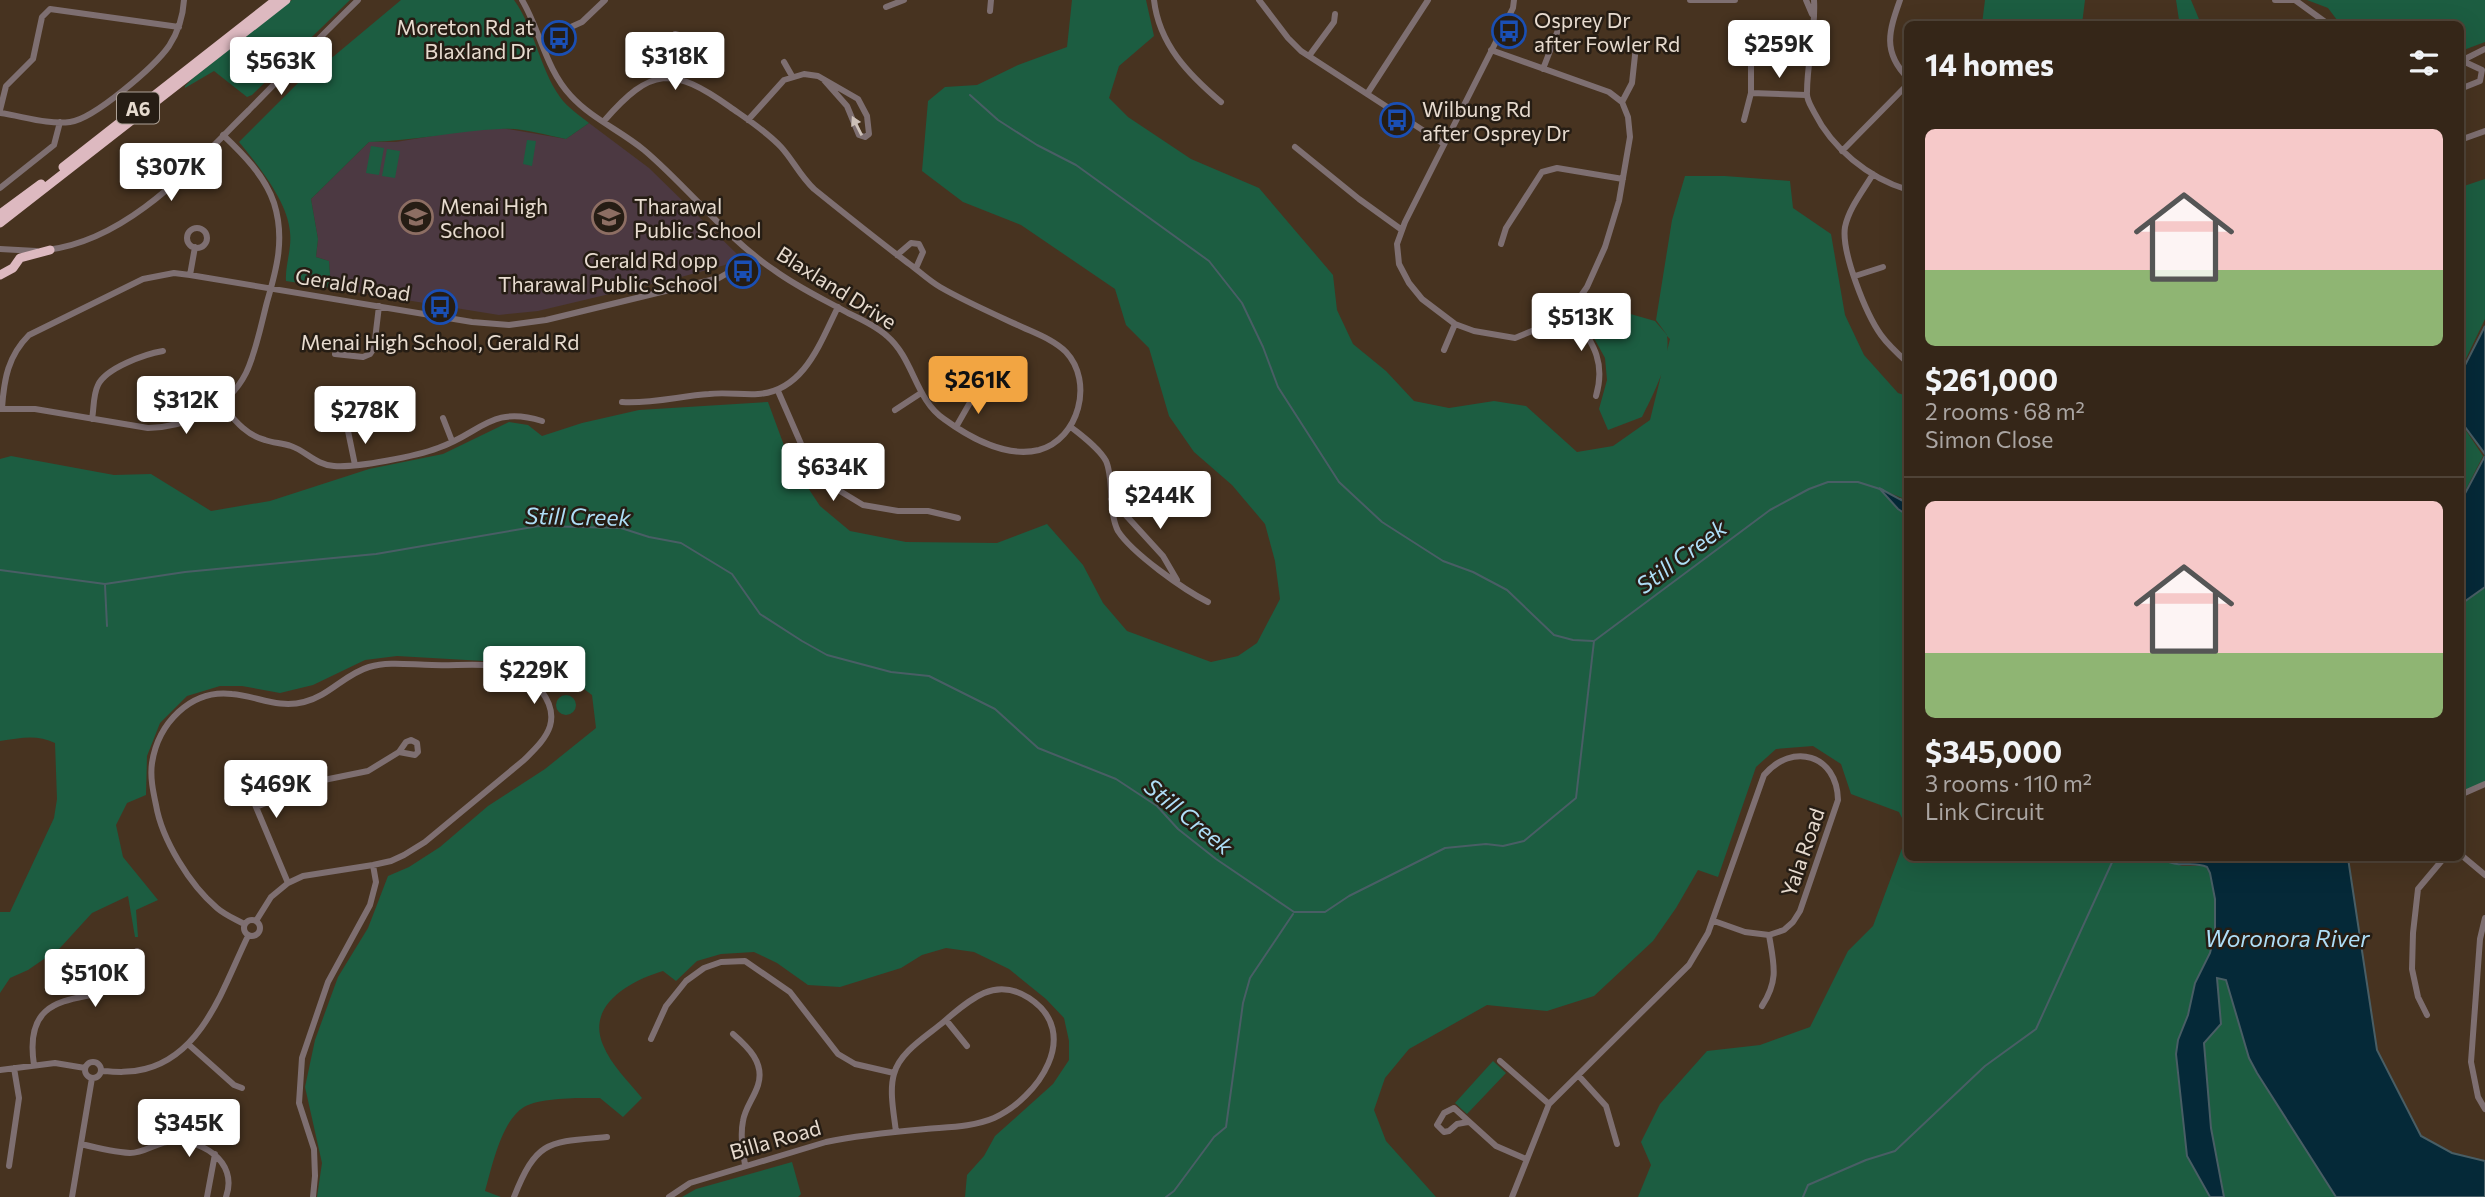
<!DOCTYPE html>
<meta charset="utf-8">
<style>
:root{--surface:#352618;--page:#3d2e21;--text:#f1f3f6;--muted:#aaa5a2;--line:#4f4337;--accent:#f2a542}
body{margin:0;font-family:Commissioner,sans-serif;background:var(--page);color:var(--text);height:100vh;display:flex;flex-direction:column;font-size:26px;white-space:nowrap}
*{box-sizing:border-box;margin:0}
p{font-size:23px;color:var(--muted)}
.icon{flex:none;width:38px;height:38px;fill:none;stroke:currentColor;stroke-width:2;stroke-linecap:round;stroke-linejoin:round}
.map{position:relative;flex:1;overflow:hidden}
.side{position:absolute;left:1904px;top:21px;width:560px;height:840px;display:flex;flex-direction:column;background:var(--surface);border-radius:10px;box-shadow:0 7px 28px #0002,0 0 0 2px var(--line)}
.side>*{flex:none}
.price{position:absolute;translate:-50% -60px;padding:0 16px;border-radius:7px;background:#fff;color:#222;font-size:23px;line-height:46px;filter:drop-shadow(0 2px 4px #0008)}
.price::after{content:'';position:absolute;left:50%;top:42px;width:21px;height:16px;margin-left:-10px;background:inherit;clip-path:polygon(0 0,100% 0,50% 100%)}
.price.on{background:var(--accent);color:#111}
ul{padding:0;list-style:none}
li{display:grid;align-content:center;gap:14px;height:371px;padding:0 21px}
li+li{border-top:2px solid var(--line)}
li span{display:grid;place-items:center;height:217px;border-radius:10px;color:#555}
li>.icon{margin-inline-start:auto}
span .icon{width:126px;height:126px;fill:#fffc;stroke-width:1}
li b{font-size:30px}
h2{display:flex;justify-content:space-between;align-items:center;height:84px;padding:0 21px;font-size:30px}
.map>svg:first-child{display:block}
</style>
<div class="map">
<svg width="2485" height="1197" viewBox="0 0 2485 1197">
<rect width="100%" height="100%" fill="#473320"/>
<!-- education -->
<path fill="#4c3942" d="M589,123L649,168L737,254L725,265L681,277L538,311L499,315L331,288L329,261L316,257L318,239L311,199L369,142H396L462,131L502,128L566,139Z"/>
<!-- green -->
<path fill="#1c5d41" d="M292,0H350L252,95L247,97L214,71L185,88V86L193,78Z
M401,0H514C535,29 539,67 560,97C567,107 579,115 589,123L566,139C545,135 521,127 500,129C456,131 413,141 369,142L311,199L318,239L316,257L329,261L331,288L286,281C285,265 292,249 290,232C288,202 258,165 239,142L303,78L334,56Z
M1072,0H1146L1154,36L1119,66L1109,98L1128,117L1191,159L1259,188L1333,275L1337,310L1353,344L1386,371L1414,401L1449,408L1494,401L1526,406L1577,452L1613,446L1650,420L1670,339L1667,336C1671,361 1653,395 1642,417L1608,430L1599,409L1607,380L1605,358L1589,329L1580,317L1592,303L1655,321L1667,335L1656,320L1672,220L1685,176H1725L1790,181L1793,208L1831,234L1845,315L1864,355L1898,393L1907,396V500L1880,489L1898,509L1907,515V828L1899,812L1851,794L1841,764L1813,746L1776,749L1756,767L1718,877L1698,870L1676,908L1653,941L1594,996L1547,1011L1487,1005L1409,1049L1385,1078L1374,1110L1386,1141L1436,1197H965L967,1175L984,1156L995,1136L1053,1084L1069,1060V1041L1064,1018L1046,999L1009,969L974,952L946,948L922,955L901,968L840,987L808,985L777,963L754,952L721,954L697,961L676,981L663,971C630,981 586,1005 603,1045C611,1065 629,1082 642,1098L623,1117L600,1098C580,1098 542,1097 524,1107C501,1121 492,1167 485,1191L501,1197H317L322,1163L305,1087L315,1040L338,977L368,928L388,876L409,867L440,847L488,806L545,769L596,728L592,695L561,672L520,663L397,656L365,660L313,685L280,693L242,686H220L187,696L160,723L147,756L146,795L127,803L116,825L123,857L158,900L136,910L138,937H135L128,896L92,913L60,948L28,970L10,978L0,993V912H10L54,818L57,799L55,743C37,734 20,738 0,741V459L11,456L114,475L151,474L211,511L270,501L369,469L443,454L509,422L528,425L542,436L582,423L639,410L768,402L789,459L820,506L850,531L906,542L997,543L1047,524L1083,565L1103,603L1127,631L1211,662L1238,656L1257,643L1280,599L1275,561L1265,524L1232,485L1194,452L1169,416L1149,348L1126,325L1115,289L1021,225L963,202L922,171L928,101L945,87L977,85L1018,65L1067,47Z
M1985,0H2085L2082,24H1982Z
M2176,0H2191L2201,24H2175L2179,20Z
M2307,0H2485V42L2461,51L2460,24H2340L2328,8Z
M527,140L536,141L532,166L523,164Z
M371,146L384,148L379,175L366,173Z
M387,149L400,151L395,178L382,176Z
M2485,179V319L2461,369V187Z
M2465,429L2483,456L2461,499V433Z
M2485,587V784L2460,795V604Z
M556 705a10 10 0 1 1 20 0a10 10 0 1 1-20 0Z
M1907,835L1908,858H2161L2182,866H2205L2210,873L2213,889L2216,908L2214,938L2208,959L2195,983L2188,1015L2178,1040L2176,1059L2187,1156L2210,1197H1638L1651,1165L1641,1142L1660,1104L1707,1051L1760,1045L1810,1027L1848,951L1873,926Z
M2216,978L2226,979L2249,1058L2257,1073L2336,1197H2224L2211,1128L2204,1042L2221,1024Z
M1493,1061L1506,1073L1467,1114L1455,1103Z
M792,1162L801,1194L798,1197H682L696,1189Z"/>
<!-- water -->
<path fill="#052938" stroke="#495e65" stroke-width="2" d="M2485,326V454L2465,427L2460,429L2461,373Z
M2485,456V587L2461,604V501Z
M1879,488L1907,503V515L1898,509Z
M2161,858H2348L2377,1050L2421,1136L2452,1153L2485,1161V1197H2336L2257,1073L2249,1058L2226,980L2217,978L2221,1024L2204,1043L2211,1128L2224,1197H2210L2187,1156L2176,1054L2178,1040L2188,1015L2195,983L2210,953L2215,933V899L2210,873L2207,867C2191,860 2179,870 2161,858Z"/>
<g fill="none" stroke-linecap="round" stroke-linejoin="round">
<!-- stream -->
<path stroke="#495e65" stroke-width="2" d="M970,95L998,120L1037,145L1076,165L1209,261L1242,303L1263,347L1278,387L1339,482L1382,522L1443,561L1473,572L1507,590L1554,635L1573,640L1593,641
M1900,499L1908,503
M0,570L105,584L185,572L376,554L539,526L621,528L649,537L681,543L732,574L760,614L802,641L827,655L891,672L929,676L995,709L1038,748L1116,779L1157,806L1178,829L1216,859L1294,912H1325L1349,896L1445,848L1486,844L1503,846L1524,841L1576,798L1594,641L1770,510L1809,489L1828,482H1858L1883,490
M105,585L107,626
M1166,1197L1174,1191L1214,1137L1226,1127L1243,1003L1250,978L1293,914
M1803,1197L1808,1185L1866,1160L1895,1151L1985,1066L2036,1029L2114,858"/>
<!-- minor -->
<path stroke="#7e6f71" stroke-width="6" d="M522,0C540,30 546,70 571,96C591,118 621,131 644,150C689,188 725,237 774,270C797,287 823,299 848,313C861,319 876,326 887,336C914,359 915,399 944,419C970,438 1007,458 1039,450C1079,439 1094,382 1066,352C1054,340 1037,334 1022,327C994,314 966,302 940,287C928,280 918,270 908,263C876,239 845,214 814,189C800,176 793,160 781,147C766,131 747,119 730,107C672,66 651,67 604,121
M1154,0C1159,44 1188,74 1221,102
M1259,0L1288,38L1301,51L1444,144
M1690,0H1735
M1806,0L1812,14
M1814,0C1816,32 1807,61 1807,92C1806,99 1811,106 1814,112C1832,148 1868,178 1908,190
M1900,0C1889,31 1882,52 1908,78
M2275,0H2295L2328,24
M886,7L904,0
M990,11L991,0
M675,34L692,39L682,79
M692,39L711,44
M542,40L582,22L605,0
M1491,50L1609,92L1622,102L1628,117L1630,137L1619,201L1605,247L1587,287L1571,310L1554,322L1515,338L1474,331L1455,324L1422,299L1409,283L1399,264L1397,244L1405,222C1441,151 1477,79 1513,8L1514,0
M1309,56L1334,22L1335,14
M784,62L792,76
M1543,69L1558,30
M2460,89L2480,81L2482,70L2467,63L2465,59L2485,49
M1751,93L1806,95
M1367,94L1428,0
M1622,102L1632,83L1636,46
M0,110L6,86L33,59L42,17L50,9L179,27
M0,113C22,116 48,125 70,122C94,119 155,66 169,46C178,32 183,17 184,0
M748,120L784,80L804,74L818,76L858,99L867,116L869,134L865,137L859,135L847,106L824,80
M1744,120L1751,93V53
M2460,140L2485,131
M1295,147L1359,199L1402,230
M1842,151L1908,84
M1873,174C1863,191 1849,208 1845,227C1841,252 1866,314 1881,335C1889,346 1898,354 1908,363
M0,188L54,145L60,122
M187 238a10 10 0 1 1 20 0a10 10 0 1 1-20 0Z
M1501,244L1506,228L1542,172L1557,168L1623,179
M0,249L36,251
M47,250C130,240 193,165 249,110C285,73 321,36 358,0
M897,255L911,243L919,244L923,252L916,268
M190,275L195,247
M1855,276L1883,267
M1571,310C1590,340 1607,359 1596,396
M1444,350L1455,324
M335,354L363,357L370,354L374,348L379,306
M778,391L805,453L835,488L863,505L898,511H928L958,518
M622,402C651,404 680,396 709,394C725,392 742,395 758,394C804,391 820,343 838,307
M220,403C233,418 245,435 265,440C273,443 282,443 291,446C306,451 316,465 334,466C356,468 417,456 438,448C481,433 491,405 542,421
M2,408C4,379 8,356 29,335L143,279L174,273L190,275L472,322L509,325L546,320L719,278L738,267L751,253
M0,409H35L148,428C186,427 228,409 246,373C256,352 261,325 267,302C277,268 285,238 274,203C265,176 243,154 223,135
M895,410L921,393
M443,418L452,441
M92,419C94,408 93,395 98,385C106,368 145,354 163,351
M956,427L976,392
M1071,427C1082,436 1099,448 1106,461C1114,478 1108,512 1118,531C1132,553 1184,590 1208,602
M348,431L355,465
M1111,499L1163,556L1177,580
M240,769L288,883
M2460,795L2485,784
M256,807L319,781L368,771L399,752L406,742L411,740L417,743L418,752L415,755L399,752
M2460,854L2485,875
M2485,918L2480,939L2471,1062L2478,1097L2485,1109
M244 928a8 8 0 1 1 16 0a8 8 0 1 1-16 0Z
M244,924C235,919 225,915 217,908C190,885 162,840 156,805C153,791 150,777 152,763C158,724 190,689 232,694C257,696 278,709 304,702C329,696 345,674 369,667C389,661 412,665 432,665C458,666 487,662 512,669C533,676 557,702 550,726C546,739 534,750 524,760L425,842L404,855L391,861L373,865L303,876L288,883L271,897L256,921
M1762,1006C1779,980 1774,965 1769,935
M2427,1015L2418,997L2412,969L2413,933L2418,889L2444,858
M946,1020L967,1046
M733,1034C748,1047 765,1063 758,1085C754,1098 745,1108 743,1121C740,1136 743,1150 745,1165
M651,1039L666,1006L686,981L704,968L721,962L745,961L790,992L838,1054L855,1064L894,1073
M188,1044L234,1085L242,1088
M1500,1061L1549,1104
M85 1070a8 8 0 1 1 16 0a8 8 0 1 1-16 0Z
M34,1065C18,961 134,1027 137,951
M0,1070L55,1063L85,1068
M101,1071C116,1072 130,1073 145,1069C204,1054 224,985 248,936
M1578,1075L1606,1106L1617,1144
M1468,1122L1457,1124L1449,1131L1444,1132L1437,1125L1444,1113L1454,1108L1496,1146L1526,1159
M81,1144C97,1148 114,1152 130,1153C144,1153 154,1144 167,1142C200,1137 239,1161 226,1197
M9,1166L19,1098L14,1068
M72,1197L92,1078
M207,1197L215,1154
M313,1197L315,1176L314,1149L299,1103L302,1058L328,982L370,905L376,882L373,865
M514,1197C537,1139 549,1142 607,1137
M669,1197L690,1183L826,1142C859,1135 892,1132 926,1129C948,1127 973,1127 994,1118C1038,1098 1083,1033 1029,998C1015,989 1000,986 984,993C968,1000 954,1013 941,1024C925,1037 899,1053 894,1074C889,1091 894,1114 896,1132
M1512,1197L1549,1104L1689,965L1708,933L1764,775C1792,742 1837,754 1838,800L1800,911L1793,922L1784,930L1769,935L1745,932L1714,921"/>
<!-- highway -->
<path stroke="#ddb9c0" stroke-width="9" d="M63,167L276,0
M0,214L41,184
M0,223L286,0
M0,275L13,268L20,258L50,250"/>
</g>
<!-- one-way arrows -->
<defs><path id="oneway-solid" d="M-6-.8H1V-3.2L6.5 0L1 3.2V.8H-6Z" transform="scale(1.75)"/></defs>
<use fill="#cdc0b8" href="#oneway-solid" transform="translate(857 126) rotate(-117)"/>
<!-- icons -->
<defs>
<g id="bus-ring" transform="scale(1.75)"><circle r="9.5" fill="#261d14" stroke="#1a4fb4" stroke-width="1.5"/><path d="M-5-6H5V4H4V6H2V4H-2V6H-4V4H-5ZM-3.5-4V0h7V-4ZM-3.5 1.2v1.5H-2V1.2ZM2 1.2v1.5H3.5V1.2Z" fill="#1a4fb4"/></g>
<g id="school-ring" transform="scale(1.75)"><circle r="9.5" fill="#261d14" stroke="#8d6e63" stroke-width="1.5"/><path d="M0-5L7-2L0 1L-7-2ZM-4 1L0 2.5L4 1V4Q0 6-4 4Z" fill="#8d6e63"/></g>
</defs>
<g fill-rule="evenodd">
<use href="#bus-ring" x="1509" y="31"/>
<use href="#bus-ring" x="559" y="38"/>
<use href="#bus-ring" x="1397" y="120"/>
<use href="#school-ring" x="416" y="217"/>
<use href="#school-ring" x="609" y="217"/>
<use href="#bus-ring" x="743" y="271"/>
<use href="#bus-ring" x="440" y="307"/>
</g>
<g text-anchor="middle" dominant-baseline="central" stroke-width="5" stroke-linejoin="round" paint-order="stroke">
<!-- shield labels -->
<rect fill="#261d14" stroke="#ada297" stroke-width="2" x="117" y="92.5" width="42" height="31" rx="5"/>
<g font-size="19" font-weight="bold" fill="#e7dbcf">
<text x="138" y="108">A6</text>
</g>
<!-- poi labels -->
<g font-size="21" fill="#e7dbcf" stroke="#261d14" text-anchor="start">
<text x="1534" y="19">Osprey Dr<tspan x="1534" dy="24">after Fowler Rd</tspan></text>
<text x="534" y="26" text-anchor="end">Moreton Rd at<tspan x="534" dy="24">Blaxland Dr</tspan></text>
<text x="1422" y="108">Wilbung Rd<tspan x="1422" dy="24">after Osprey Dr</tspan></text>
<text x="440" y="205">Menai High<tspan x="440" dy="24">School</tspan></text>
<text x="634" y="205">Tharawal<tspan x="634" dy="24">Public School</tspan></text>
<text x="718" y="259" text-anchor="end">Gerald Rd opp<tspan x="718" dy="24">Tharawal Public School</tspan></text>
<text x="440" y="341" text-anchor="middle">Menai High School, Gerald Rd</text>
</g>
<!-- street labels -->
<g font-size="21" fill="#e7dbcf" stroke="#261d14">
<text transform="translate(353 284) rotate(9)">Gerald Road</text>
<text transform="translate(837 287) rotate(32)">Blaxland Drive</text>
<text transform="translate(1802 852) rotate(-71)">Yala Road</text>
<text transform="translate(775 1139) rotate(-16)">Billa Road</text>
</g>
<!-- water labels -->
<g font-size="23" font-style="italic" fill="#aedef7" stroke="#261d14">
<text transform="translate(578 516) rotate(1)">Still Creek</text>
<text transform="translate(1681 556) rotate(-37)">Still Creek</text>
<text transform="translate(1189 816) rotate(39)">Still Creek</text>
<text x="2287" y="938">Woronora River</text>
</g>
</g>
</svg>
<b class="price" style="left:1779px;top:80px">$259K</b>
<b class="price" style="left:675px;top:92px">$318K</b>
<b class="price" style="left:281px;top:97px">$563K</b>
<b class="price" style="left:171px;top:203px">$307K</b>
<b class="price" style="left:1581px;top:353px">$513K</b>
<b class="price on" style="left:978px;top:416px">$261K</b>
<b class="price" style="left:186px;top:436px">$312K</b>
<b class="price" style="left:365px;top:446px">$278K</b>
<b class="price" style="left:833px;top:503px">$634K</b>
<b class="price" style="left:1160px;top:531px">$244K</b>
<b class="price" style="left:534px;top:706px">$229K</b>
<b class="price" style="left:276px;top:820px">$469K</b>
<b class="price" style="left:95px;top:1009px">$510K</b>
<b class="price" style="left:189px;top:1159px">$345K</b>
<section class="side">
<h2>14 homes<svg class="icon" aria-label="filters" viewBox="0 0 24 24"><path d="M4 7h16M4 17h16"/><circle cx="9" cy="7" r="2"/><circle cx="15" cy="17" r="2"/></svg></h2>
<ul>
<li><span style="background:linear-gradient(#f6c9c9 65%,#8fb573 0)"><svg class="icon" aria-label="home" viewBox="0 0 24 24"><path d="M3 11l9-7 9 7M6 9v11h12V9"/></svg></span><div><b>$261,000</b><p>2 rooms · 68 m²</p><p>Simon Close</p></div></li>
<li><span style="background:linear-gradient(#f6c9c9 70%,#8fb573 0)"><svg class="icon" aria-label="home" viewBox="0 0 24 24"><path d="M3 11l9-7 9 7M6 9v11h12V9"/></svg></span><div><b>$345,000</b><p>3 rooms · 110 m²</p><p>Link Circuit</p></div></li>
</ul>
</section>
</div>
